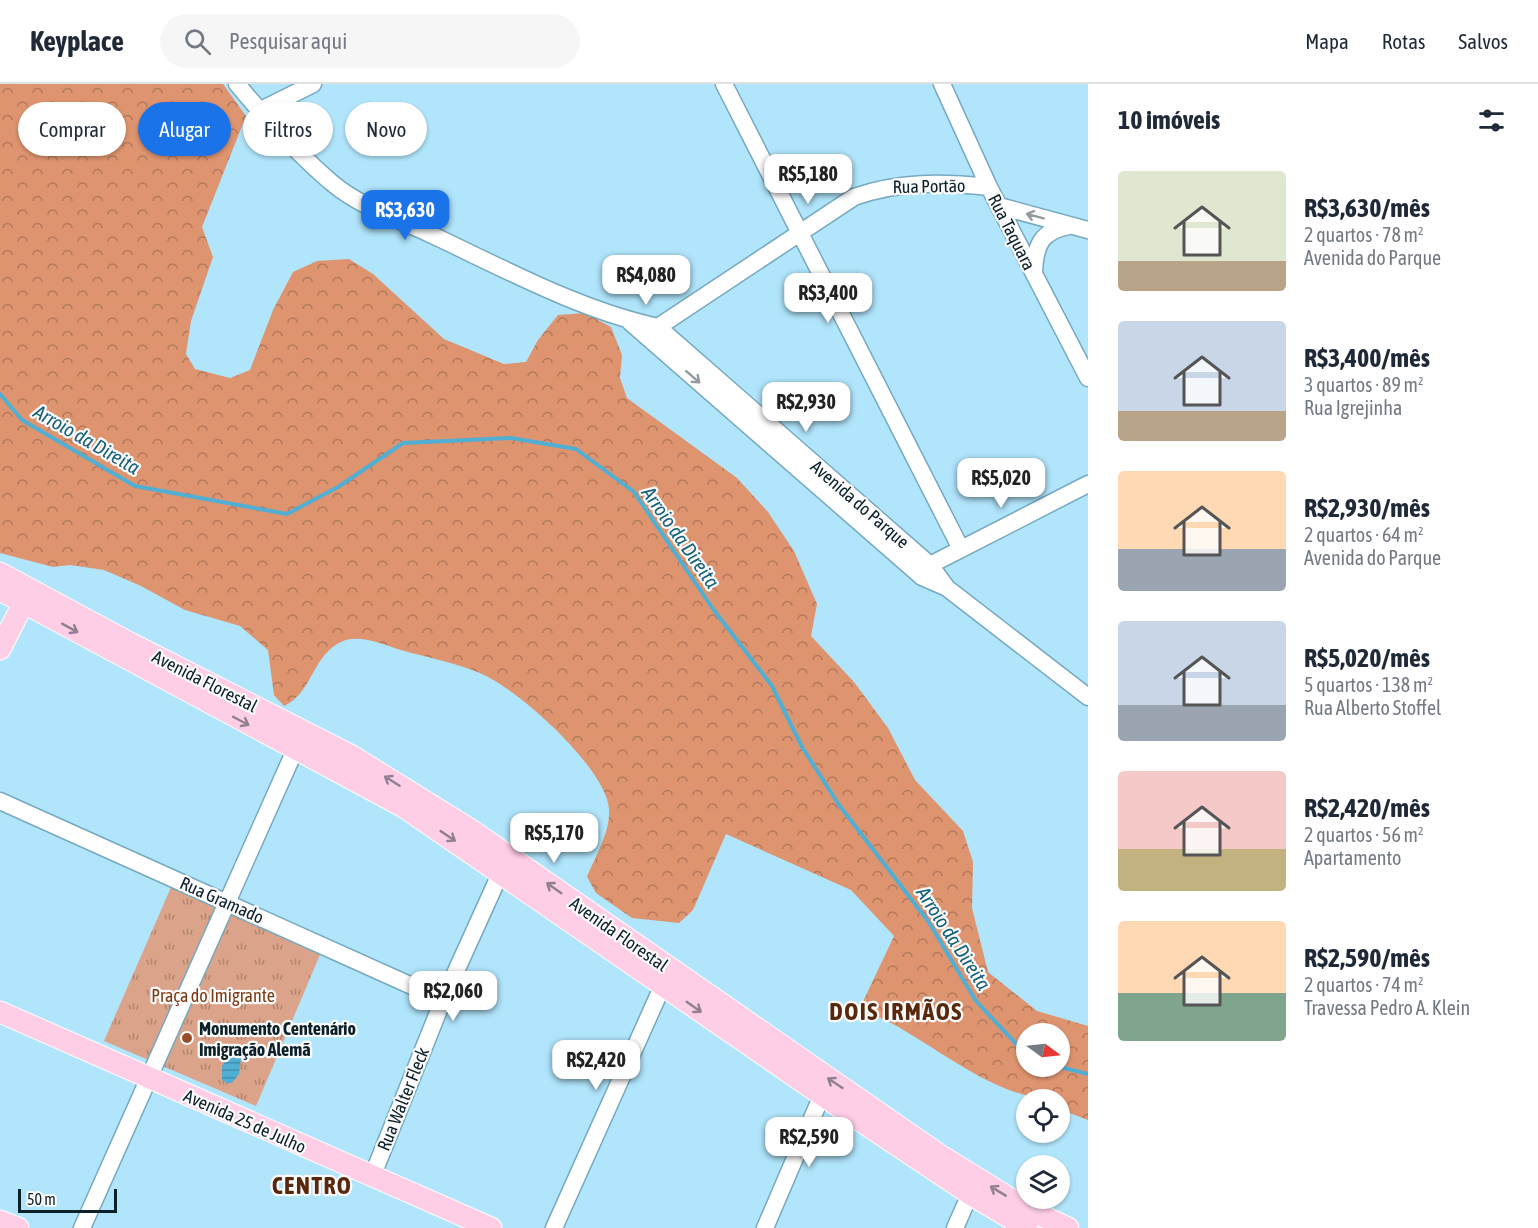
<!DOCTYPE html>
<html lang="pt">
<meta charset="utf-8">
<style>
:root{--surface:#fff;--page:#f6f6f7;--text:#1f2937;--muted:#747a83;--line:#e0e1e3;--accent:#1a73e8}
body{margin:0;font-family:"Asap Condensed",sans-serif;background:var(--page);color:var(--text);height:100vh;display:flex;flex-direction:column;font-size:22px;white-space:nowrap}
*{box-sizing:border-box;margin:0}
p{font-size:20px;color:var(--muted)}
.icon{flex:none;width:33px;height:33px;fill:none;stroke:currentColor;stroke-width:2;stroke-linecap:round;stroke-linejoin:round}
.map{position:relative;flex:1;overflow:hidden}
.sheet{display:flex;flex-direction:column;background:var(--surface);width:450px}
.sheet>*{flex:none}
.top-card{position:absolute;left:18px;top:18px;width:570px;height:54px;display:flex;gap:12px}
.needle{width:39px;rotate:105deg}
.controls{position:absolute;left:1016px;top:939px;display:grid;gap:12px}
.controls a{display:grid;place-items:center;width:54px;height:54px;border-radius:50%;background:var(--surface);box-shadow:0 2px 4px #0004;font-size:30px}
.scale{position:absolute;left:18px;bottom:15px;width:99px;box-sizing:border-box;padding-left:6px;border:3px solid #0b2029;border-top:0;font-size:16px;line-height:21px;white-space:nowrap;color:#0b2029;-webkit-text-stroke:4px #fcfcfc;paint-order:stroke}
.price{position:absolute;translate:-50% -51px;padding:0 14px;border-radius:12px;background:#fff;color:#222;font-size:20px;line-height:39px;filter:drop-shadow(0 2px 3px #0008)}
.price::after{content:'';position:absolute;left:50%;top:36px;width:18px;height:14px;margin-left:-9px;background:inherit;clip-path:polygon(0 0,100% 0,50% 100%)}
.price.selected{background:var(--accent);color:#fff}
ul{padding:0;list-style:none}
li{display:flex;align-items:center;gap:18px;height:150px;padding:0 30px}
li span{display:grid;place-items:center;flex:none;width:168px;height:120px;border-radius:6px;color:#555}
li>.icon{margin-inline-start:auto}
span .icon{width:72px;height:72px;fill:#fffc;stroke-width:1}
li b{font-size:26px}
h2{display:flex;justify-content:space-between;align-items:center;height:72px;padding:0 30px;font-size:26px}
.tag{padding:0 21px;border-radius:27px;background:var(--surface);box-shadow:0 2px 4px #0004;font-size:21px;line-height:54px}
.tag.selected{background:var(--accent);color:#fff}
header{display:flex;align-items:center;gap:36px;box-sizing:border-box;height:84px;padding:0 30px;background:var(--surface);border-bottom:2px solid var(--line)}
header strong{font-size:28px}
nav{display:flex;gap:33px;margin-inline-start:auto;font-size:21px}
.search{width:420px;height:54px;background:var(--page);display:flex;align-items:center;gap:15px;box-sizing:border-box;padding:0 21px;border-radius:33px;color:var(--muted);font-size:22px}
main{display:flex;flex:1;min-height:0}
.map>svg:first-child{display:block}
</style>
<header>
<strong>Keyplace</strong>
<div class="search"><svg class="icon" aria-label="search" viewBox="0 0 24 24"><circle cx="10" cy="10" r="6"/><path d="M15 15l6 6"/></svg>Pesquisar aqui</div>
<nav><a>Mapa</a><a>Rotas</a><a>Salvos</a></nav>
</header>
<main>
<div class="map">
<svg width="1088" height="1144" viewBox="0 0 1088 1144">
<defs>
<pattern id="grass-tufts" width="24" height="20" patternUnits="userSpaceOnUse" patternTransform="scale(1.5)"><rect width="24" height="20" fill="#dba389"/><path d="M3 7l-1-3M5 7V3M7 7l1-3M15 17l-1-3M17 17v-4M19 17l1-3" fill="none" stroke="#b08470"/></pattern>
<pattern id="forest-crowns" width="20" height="18" patternUnits="userSpaceOnUse" patternTransform="scale(1.5)"><rect width="20" height="18" fill="#de946f"/><path d="M2 6a3 3 0 1 1 6 0M12 15a3 3 0 1 1 6 0" fill="none" stroke="#b2785b"/></pattern>
<pattern id="water-rules" width="6" height="5" patternUnits="userSpaceOnUse" patternTransform="scale(1.5)"><rect width="6" height="5" fill="#51afd4"/><path d="M0 2.5h6" fill="none" stroke="#418eac"/></pattern>
</defs>
<rect width="100%" height="100%" fill="#b0e5fc"/>
<!-- grass -->
<path fill="url(#grass-tufts)" d="M172,801L322,866L256,1022L104,957Z"/>
<!-- forest -->
<path fill="url(#forest-crowns)" fill-rule="evenodd" d="M0,0H223L246,32L202,143L213,173L191,237L186,270L195,285L230,294L250,286L273,226L293,188L317,177L349,175L373,190L444,255L504,280L526,278L538,256L558,231L585,229L611,243L622,271L620,294L627,314L737,394L768,428L794,467L817,520L811,552L854,598L888,644L915,696L963,747L973,778L972,824L988,888L1037,927L1088,942V1036L1059,1025V1016C1001,1015 953,975 905,947C891,938 875,932 860,924L894,852L851,806L726,750L693,826L679,839L632,834L596,809L587,793C595,773 614,742 608,719C599,679 521,608 484,591C459,579 428,574 401,566C385,561 360,550 343,557C312,570 313,609 284,622L274,611L268,566L240,542L185,526L141,502L104,486L70,481L53,483L0,469ZM1026,950H1059V982H1026Z"/>
<!-- water -->
<path fill="url(#water-rules)" d="M228,972L241,974L239,990L232,999H227L222,996V982Z"/>
<g fill="none" stroke-linecap="round" stroke-linejoin="round">
<!-- stream -->
<path stroke="#51afd4" stroke-width="4" d="M0,310L22,336L135,402L287,430L338,403L403,359L511,354L576,365L634,408L713,525L772,602L802,663L839,721L928,837L976,917L1018,962L1026,966
M1056,982L1088,990"/>
<!-- minor casing -->
<g stroke="#76a9bf" stroke-width="19">
<path id="minor" d="M237,0C266,35 298,70 332,99C359,122 398,135 430,150C503,184 579,226 658,243L930,481L947,504L1088,613
M724,0L961,465
M942,0L989,103L1088,294
M259,27L313,0
M999,122L1088,146
M1034,189C1035,161 1041,147 1069,142
M630,238L922,493L945,503
M658,243L854,113C900,97 942,98 989,103
M930,481L1088,400
M0,717L443,916
M372,1093L443,916L505,779
M82,1144L295,666
M554,1144L667,892
M765,1144L822,1011
M955,1144L970,1110"/>
</g>
<!-- major casing -->
<g stroke="#fff" stroke-width="23">
<path id="major" d="M0,489L128,558L352,672L471,746L938,1070L1027,1125L1068,1144
M0,506L404,723L822,1011L970,1110L1027,1144
M0,565L24,518
M0,928L491,1144
M0,1137L18,1144"/>
</g>
<!-- minor -->
<use href="#minor" stroke="#fff" stroke-width="16"/>
<!-- major -->
<use href="#major" stroke="#fdcee6" stroke-width="21"/>
</g>
<!-- one-way arrows -->
<defs><path id="oneway-shaft" d="M-6 0H5M1.5-3L5.5 0L1.5 3" fill="none" stroke-width="1.6" stroke-linecap="round" stroke-linejoin="round" transform="scale(1.5)"/></defs>
<g stroke="#919b9f">
<use href="#oneway-shaft" transform="translate(1035 132) rotate(-165)"/>
<use href="#oneway-shaft" transform="translate(693 293) rotate(41)"/>
</g>
<g stroke="#908091">
<use href="#oneway-shaft" transform="translate(70 544) rotate(29)"/>
<use href="#oneway-shaft" transform="translate(241 637) rotate(28)"/>
<use href="#oneway-shaft" transform="translate(392 697) rotate(-148)"/>
<use href="#oneway-shaft" transform="translate(448 752) rotate(34)"/>
<use href="#oneway-shaft" transform="translate(554 804) rotate(-145)"/>
<use href="#oneway-shaft" transform="translate(694 923) rotate(35)"/>
<use href="#oneway-shaft" transform="translate(835 999) rotate(-146)"/>
<use href="#oneway-shaft" transform="translate(998 1107) rotate(-149)"/>
</g>
<!-- markers -->
<circle fill="#954e28" stroke="#fcfcfc" stroke-width="2" cx="187" cy="954" r="6"/>
<g text-anchor="middle" dominant-baseline="central" stroke-width="4.5" stroke-linejoin="round" paint-order="stroke">
<!-- street labels -->
<g font-size="18" fill="#0b2029" stroke="#fcfcfc">
<text transform="translate(929 102) rotate(-1)">Rua Portão</text>
<text transform="translate(1012 148) rotate(63)">Rua Taquara</text>
<text transform="translate(860 420) rotate(41)">Avenida do Parque</text>
<text transform="translate(205 597) rotate(27)">Avenida Florestal</text>
<text transform="translate(222 816) rotate(24)">Rua Gramado</text>
<text transform="translate(619 850) rotate(35)">Avenida Florestal</text>
<text transform="translate(403 1015) rotate(-68)">Rua Walter Fleck</text>
<text transform="translate(245 1037) rotate(24)">Avenida 25 de Julho</text>
</g>
<!-- park labels -->
<g font-size="18" fill="#7c3810" stroke="#fcfcfc">
<text x="213" y="911">Praça do Imigrante</text>
</g>
<!-- poi labels -->
<g font-size="18" font-weight="bold" fill="#0b2029" stroke="#fcfcfc" text-anchor="start">
<text x="199" y="944">Monumento Centenário<tspan x="199" dy="21">Imigração Alemã</tspan></text>
</g>
<!-- water labels -->
<g font-size="20" font-style="italic" fill="#15607a" stroke="#fcfcfc">
<text transform="translate(87 355) rotate(30)">Arroio da Direita</text>
<text transform="translate(681 453) rotate(55)">Arroio da Direita</text>
<text transform="translate(954 854) rotate(57)">Arroio da Direita</text>
</g>
<!-- district labels -->
<g font-size="24" font-weight="bold" letter-spacing="1.5" fill="#58280d" stroke="#fcfcfc">
<text x="896" y="927">DOIS IRMÃOS</text>
<text x="312" y="1101">CENTRO</text>
</g>
</g>
</svg>
<div class="controls">
<a><svg class="needle" viewBox="-14 -14 28 28"><path d="M0-13l5 13h-10z" fill="#e53935"/><path d="M0 13l5-13h-10z" fill="#747a83"/></svg></a>
<a><svg class="icon" aria-label="locate" viewBox="0 0 24 24"><circle cx="12" cy="12" r="6"/><path d="M12 2v4M12 18v4M2 12h4M18 12h4"/></svg></a>
<a><svg class="icon" aria-label="layers" viewBox="0 0 24 24"><path d="M12 4l9 5-9 5-9-5zM3 14l9 5 9-5"/></svg></a>
</div>
<div class="scale">50 m</div>
<b class="price" style="left:808px;top:121px">R$5,180</b>
<b class="price selected" style="left:405px;top:157px">R$3,630</b>
<b class="price" style="left:646px;top:222px">R$4,080</b>
<b class="price" style="left:828px;top:240px">R$3,400</b>
<b class="price" style="left:806px;top:349px">R$2,930</b>
<b class="price" style="left:1001px;top:425px">R$5,020</b>
<b class="price" style="left:554px;top:780px">R$5,170</b>
<b class="price" style="left:453px;top:938px">R$2,060</b>
<b class="price" style="left:596px;top:1007px">R$2,420</b>
<b class="price" style="left:809px;top:1084px">R$2,590</b>
<div class="top-card">
<a class="tag">Comprar</a>
<a class="tag selected">Alugar</a>
<a class="tag">Filtros</a>
<a class="tag">Novo</a>
</div>
</div>
<section class="sheet">
<h2>10 imóveis<svg class="icon" aria-label="filters" viewBox="0 0 24 24"><path d="M4 7h16M4 17h16"/><circle cx="9" cy="7" r="2"/><circle cx="15" cy="17" r="2"/></svg></h2>
<ul>
<li><span style="background:linear-gradient(#dfe7d0 75%,#b9a48a 0)"><svg class="icon" aria-label="home" viewBox="0 0 24 24"><path d="M3 11l9-7 9 7M6 9v11h12V9"/></svg></span><div><b>R$3,630/mês</b><p>2 quartos · 78 m²</p><p>Avenida do Parque</p></div></li>
<li><span style="background:linear-gradient(#c9d6e8 75%,#b9a48a 0)"><svg class="icon" aria-label="home" viewBox="0 0 24 24"><path d="M3 11l9-7 9 7M6 9v11h12V9"/></svg></span><div><b>R$3,400/mês</b><p>3 quartos · 89 m²</p><p>Rua Igrejinha</p></div></li>
<li><span style="background:linear-gradient(#ffd9b3 65%,#9aa5b1 0)"><svg class="icon" aria-label="home" viewBox="0 0 24 24"><path d="M3 11l9-7 9 7M6 9v11h12V9"/></svg></span><div><b>R$2,930/mês</b><p>2 quartos · 64 m²</p><p>Avenida do Parque</p></div></li>
<li><span style="background:linear-gradient(#c9d6e8 70%,#9aa5b1 0)"><svg class="icon" aria-label="home" viewBox="0 0 24 24"><path d="M3 11l9-7 9 7M6 9v11h12V9"/></svg></span><div><b>R$5,020/mês</b><p>5 quartos · 138 m²</p><p>Rua Alberto Stoffel</p></div></li>
<li><span style="background:linear-gradient(#f6c9c9 65%,#c2b280 0)"><svg class="icon" aria-label="home" viewBox="0 0 24 24"><path d="M3 11l9-7 9 7M6 9v11h12V9"/></svg></span><div><b>R$2,420/mês</b><p>2 quartos · 56 m²</p><p>Apartamento</p></div></li>
<li><span style="background:linear-gradient(#ffd9b3 60%,#7fa58c 0)"><svg class="icon" aria-label="home" viewBox="0 0 24 24"><path d="M3 11l9-7 9 7M6 9v11h12V9"/></svg></span><div><b>R$2,590/mês</b><p>2 quartos · 74 m²</p><p>Travessa Pedro A. Klein</p></div></li>
</ul>
</section>
</main>
